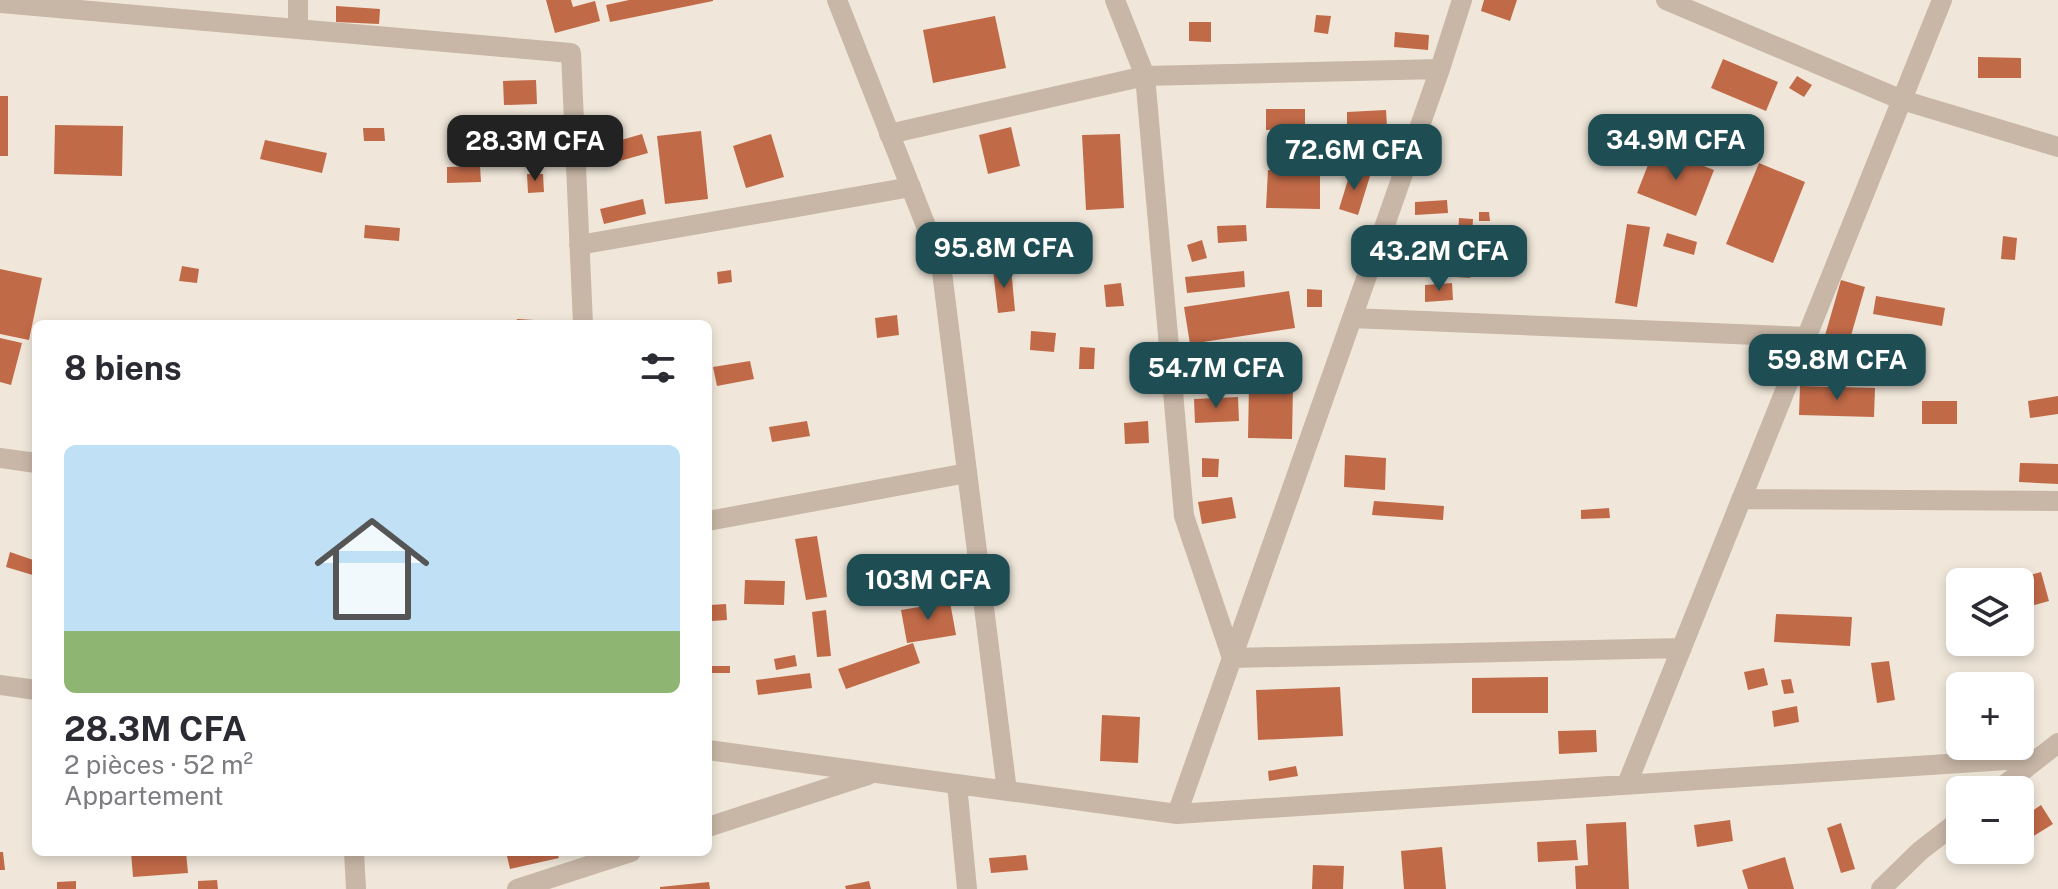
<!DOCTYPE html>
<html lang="fr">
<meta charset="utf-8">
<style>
:root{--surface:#fff;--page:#f2f2f3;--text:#2b2b33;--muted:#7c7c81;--accent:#1e4e54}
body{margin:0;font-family:"Public Sans",sans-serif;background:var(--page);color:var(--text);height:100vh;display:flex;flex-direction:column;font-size:30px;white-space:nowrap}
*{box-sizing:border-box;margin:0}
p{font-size:26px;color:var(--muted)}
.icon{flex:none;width:44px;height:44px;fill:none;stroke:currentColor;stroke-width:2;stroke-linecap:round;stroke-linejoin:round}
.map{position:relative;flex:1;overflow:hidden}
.side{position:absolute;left:32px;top:320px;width:680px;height:536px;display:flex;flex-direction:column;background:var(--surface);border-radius:12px;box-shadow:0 4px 12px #0003}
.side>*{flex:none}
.tools{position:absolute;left:1946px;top:568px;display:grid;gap:16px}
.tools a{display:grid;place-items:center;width:88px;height:88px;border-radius:12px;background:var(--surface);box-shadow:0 4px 12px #0003;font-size:40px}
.price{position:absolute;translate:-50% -68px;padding:0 18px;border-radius:16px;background:var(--accent);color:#fff;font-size:26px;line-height:52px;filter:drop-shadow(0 2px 4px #0008)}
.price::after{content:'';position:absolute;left:50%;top:48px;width:24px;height:18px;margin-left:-12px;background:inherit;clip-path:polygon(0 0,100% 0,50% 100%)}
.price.active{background:#222;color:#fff}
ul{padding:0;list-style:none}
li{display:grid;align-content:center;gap:16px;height:424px;padding:0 32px}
li span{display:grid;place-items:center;height:248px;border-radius:12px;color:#555}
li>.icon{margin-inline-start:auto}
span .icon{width:144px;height:144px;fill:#fffc;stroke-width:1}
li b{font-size:34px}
h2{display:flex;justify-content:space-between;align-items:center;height:96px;padding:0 32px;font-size:34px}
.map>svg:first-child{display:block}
</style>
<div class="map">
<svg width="2058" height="889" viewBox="0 0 2058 889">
<rect width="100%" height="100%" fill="#f0e7da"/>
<!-- building -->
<path fill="#c16a48" d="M546,0H571L573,7L595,1L600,21L555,33Z
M629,0H713V1L610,22L606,5Z
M1484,0H1517L1510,21L1481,11Z
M336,6L380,9L379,24L336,22Z
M1316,15L1331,16L1328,34L1314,32Z
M995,16L1006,68L933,83L923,30Z
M1189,22H1211V42L1189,41Z
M1395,32L1429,35L1428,50L1394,47Z
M1978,57L2021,58V78H1978Z
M1723,59L1778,82L1766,111L1711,88Z
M1797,76L1812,85L1804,97L1789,88Z
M536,80L537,104L504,105L503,81Z
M0,96H8V156H0Z
M1266,109H1305V129L1266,130Z
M1386,110L1387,127L1347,129V112Z
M55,125L123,126L122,176L54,174Z
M1011,127L1020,166L988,174L979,135Z
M363,128H384L385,141H364Z
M701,131L708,199L665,204L657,136Z
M491,134L522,136L521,154L490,152Z
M642,134L648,153L602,166L597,147Z
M771,134L784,177L746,188L733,146Z
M1120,134L1124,208L1086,210L1082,135Z
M265,140L327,153L322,173L260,159Z
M1655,147L1714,170L1696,216L1637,193Z
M1759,163L1805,182L1773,263L1726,244Z
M480,166L481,182L447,183V167Z
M1268,170L1320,171V209L1266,208Z
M1351,170L1370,176L1358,215L1339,209Z
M527,174H543L544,192L528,193Z
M643,199L646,214L604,224L600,209Z
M1447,200L1448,213L1415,215V202Z
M1479,212H1489L1490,221H1479Z
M1459,218L1473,219L1470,278L1456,277Z
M1627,224L1650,227L1637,307L1615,303Z
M365,225L400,228L399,241L364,238Z
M1246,225L1247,241L1218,243L1217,226Z
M1667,233L1697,242L1694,255L1663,246Z
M2003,236L2017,238L2015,260L2001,259Z
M1202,240L1207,258L1192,262L1187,245Z
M182,266L199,269L197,283L179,281Z
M1011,268L1015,311L998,313L993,270Z
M0,269L42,278L29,340L0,334Z
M731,270L732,282L718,284L717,272Z
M1244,271L1245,287L1187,293L1185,277Z
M1841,280L1865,287L1848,346L1824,339Z
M1121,283L1124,306L1106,307L1104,285Z
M1452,283L1453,300L1425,302V285Z
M1307,289L1322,290V307H1307Z
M1289,291L1295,328L1190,344L1184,307Z
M1876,296L1945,308L1942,326L1873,314Z
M897,315L899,335L877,338L875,318Z
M517,319L552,321V324H516Z
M1031,331L1056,333L1054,352L1030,350Z
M0,338L22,343L11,385L0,382Z
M1080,347L1095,348L1094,369H1079Z
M750,361L754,379L717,386L713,367Z
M1252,367L1253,381L1205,385L1203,371Z
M1249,385L1293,386L1292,439L1248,438Z
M1800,386L1875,388L1874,417L1799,415Z
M2058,396V414L2030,418L2028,401Z
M1238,397L1239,421L1195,423L1194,399Z
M1922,401H1957V424H1922Z
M807,421L810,436L772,442L769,427Z
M1148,421L1149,443L1125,444L1124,423Z
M1345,455L1386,458L1385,490L1344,487Z
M1202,458L1219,459L1218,477H1202Z
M2020,463L2058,464V484L2019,482Z
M1232,497L1236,518L1202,524L1198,502Z
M1374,501L1444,506L1443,520L1372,515Z
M1609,508L1610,518L1581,519V510Z
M817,536L827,597L806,600L795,539Z
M10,552L36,561V576L6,567Z
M939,563L943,589L851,602L848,576Z
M2041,572L2049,601L2020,609V582L2008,581Z
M745,580L785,581L784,605L744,604Z
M950,602L956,635L907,643L901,610Z
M726,604L727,620L711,621L710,605Z
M826,610L831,656L817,657L812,612Z
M1776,614L1852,617L1850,646L1774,642Z
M913,643L920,663L846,689L838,669Z
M795,655L797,666L776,670L774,659Z
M1889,661L1895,700L1877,703L1871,663Z
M708,666H730V673H708Z
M1764,668L1768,685L1748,690L1744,672Z
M810,673L812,688L758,695L756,680Z
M1548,677V713H1472V678Z
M1791,679L1794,693L1784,694L1781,680Z
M1340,687L1343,736L1258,740L1256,690Z
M1797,706L1799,722L1774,727L1772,711Z
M1102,715L1140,717L1138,763L1100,761Z
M1596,730L1597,752L1559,754L1558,731Z
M1296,766L1298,776L1269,781L1268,771Z
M2041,805L2053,824L2024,842L2020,836V819Z
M1730,820L1733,841L1697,847L1694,825Z
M1626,822L1629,889H1576L1575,866L1588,865L1586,824Z
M1841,823L1855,869L1841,873L1827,828Z
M1576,840L1578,860L1538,862L1537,842Z
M1442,847L1446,889H1404L1401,851Z
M0,852H3L5,870H0Z
M131,852H186L188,873L133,877Z
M506,852H557L559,858L510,869Z
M1026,855L1028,870L991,873L989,858Z
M1785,857L1794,889H1748L1742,870Z
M1313,865L1344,866L1343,889H1312Z
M217,880L218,889H198V881Z
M76,881V889H57V882Z
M869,881L871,889H846L845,886Z
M709,882L710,889H660V887Z"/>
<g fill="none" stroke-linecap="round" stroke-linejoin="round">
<!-- minor -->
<path stroke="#c8b7a7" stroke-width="20" d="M837,0L941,264L1007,791
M1115,0L1145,76L1184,516L1232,658L1682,648
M1666,0L1902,100L2058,147
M0,3L571,53L583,324
M298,29V0
M889,134L1145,76L1440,69
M579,245L911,187
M1352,318L1807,337
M0,458L36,463
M1741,499L2058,501
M708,521L967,473
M0,685L36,690
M708,750L1177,814L2039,758
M957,784L967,889
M1627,784L1942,0
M1998,790L2058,743
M1177,814L1440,69L1462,0
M708,827L868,775
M354,852L356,889
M517,889L631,852
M1881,889L1920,851L1960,820"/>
</g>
</svg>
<div class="tools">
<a><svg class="icon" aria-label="layers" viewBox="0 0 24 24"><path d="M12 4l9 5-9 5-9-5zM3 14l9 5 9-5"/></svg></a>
<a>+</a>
<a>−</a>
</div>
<b class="price" style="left:1676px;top:182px">34.9M CFA</b>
<b class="price active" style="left:535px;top:183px">28.3M CFA</b>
<b class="price" style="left:1354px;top:192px">72.6M CFA</b>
<b class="price" style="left:1004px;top:290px">95.8M CFA</b>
<b class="price" style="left:1439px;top:293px">43.2M CFA</b>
<b class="price" style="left:1837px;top:402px">59.8M CFA</b>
<b class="price" style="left:1216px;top:410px">54.7M CFA</b>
<b class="price" style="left:928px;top:622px">103M CFA</b>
<section class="side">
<h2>8 biens<svg class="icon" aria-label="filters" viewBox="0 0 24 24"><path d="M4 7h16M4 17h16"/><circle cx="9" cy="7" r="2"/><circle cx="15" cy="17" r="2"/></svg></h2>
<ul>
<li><span style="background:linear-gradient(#bfe0f5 75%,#8fb573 0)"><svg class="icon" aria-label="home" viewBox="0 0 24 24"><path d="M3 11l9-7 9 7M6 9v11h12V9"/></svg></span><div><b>28.3M CFA</b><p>2 pièces · 52 m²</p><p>Appartement</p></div></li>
</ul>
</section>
</div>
